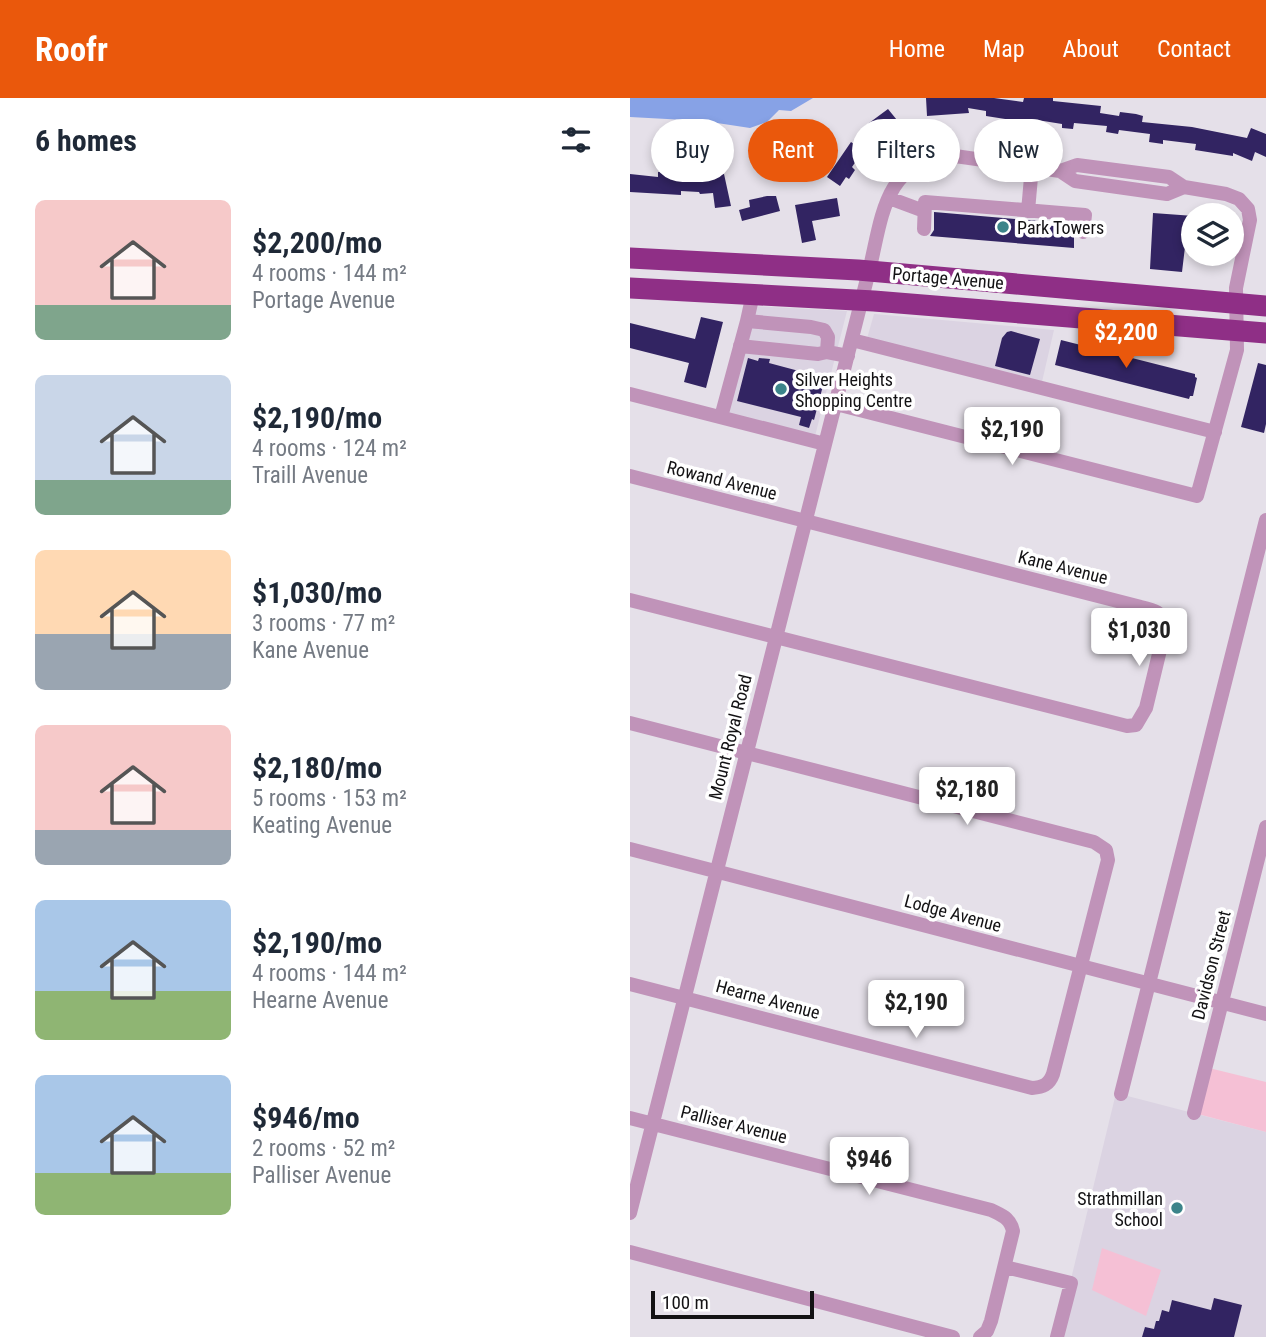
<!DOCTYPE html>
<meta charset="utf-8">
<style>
:root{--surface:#fff;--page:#f6f6f7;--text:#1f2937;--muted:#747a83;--accent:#ea580c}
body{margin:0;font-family:"Roboto Condensed",sans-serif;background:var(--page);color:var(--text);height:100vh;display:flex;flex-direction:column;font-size:26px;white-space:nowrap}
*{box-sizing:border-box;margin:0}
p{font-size:23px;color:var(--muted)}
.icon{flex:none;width:38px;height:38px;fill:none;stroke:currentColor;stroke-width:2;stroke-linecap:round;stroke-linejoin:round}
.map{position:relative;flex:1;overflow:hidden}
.side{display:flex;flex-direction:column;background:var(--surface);width:630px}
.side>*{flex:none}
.guide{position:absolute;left:21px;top:21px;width:509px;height:63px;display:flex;gap:14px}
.fabs{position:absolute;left:551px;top:105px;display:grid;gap:14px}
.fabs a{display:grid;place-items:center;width:63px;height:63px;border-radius:50%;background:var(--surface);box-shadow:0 4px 10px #0003;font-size:35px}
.scale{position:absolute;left:21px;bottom:18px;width:163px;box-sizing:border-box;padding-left:7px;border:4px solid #131214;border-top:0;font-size:19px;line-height:24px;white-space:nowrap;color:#131214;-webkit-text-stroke:5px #fff;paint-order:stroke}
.price{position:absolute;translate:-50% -60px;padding:0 16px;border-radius:7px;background:#fff;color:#222;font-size:23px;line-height:46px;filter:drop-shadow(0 2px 4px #0008)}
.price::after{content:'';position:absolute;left:50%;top:42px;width:21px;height:16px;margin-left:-10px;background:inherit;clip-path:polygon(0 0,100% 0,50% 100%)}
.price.on{background:var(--accent);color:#fff}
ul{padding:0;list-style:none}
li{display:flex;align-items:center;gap:21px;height:175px;padding:0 35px}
li span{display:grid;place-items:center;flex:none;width:196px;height:140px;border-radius:10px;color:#555}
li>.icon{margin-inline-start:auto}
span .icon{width:84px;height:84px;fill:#fffc;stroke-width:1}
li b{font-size:30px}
h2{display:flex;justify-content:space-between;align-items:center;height:84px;padding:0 35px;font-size:30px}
.tag{padding:0 24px;border-radius:32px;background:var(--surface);box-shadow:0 4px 10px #0003;font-size:24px;line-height:63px}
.tag.on{background:var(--accent);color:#fff}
header{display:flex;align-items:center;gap:42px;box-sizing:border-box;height:98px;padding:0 35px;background:var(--accent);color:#fff}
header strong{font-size:33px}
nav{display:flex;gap:38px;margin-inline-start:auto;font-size:24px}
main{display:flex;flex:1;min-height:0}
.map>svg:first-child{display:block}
</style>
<header>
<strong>Roofr</strong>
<nav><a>Home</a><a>Map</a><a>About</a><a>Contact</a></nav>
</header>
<main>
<section class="side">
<h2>6 homes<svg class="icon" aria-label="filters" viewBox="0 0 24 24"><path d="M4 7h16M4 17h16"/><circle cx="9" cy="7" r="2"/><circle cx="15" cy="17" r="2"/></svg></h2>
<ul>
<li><span style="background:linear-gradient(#f6c9c9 75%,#7fa58c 0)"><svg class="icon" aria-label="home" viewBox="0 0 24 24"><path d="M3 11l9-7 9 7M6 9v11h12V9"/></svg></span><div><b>$2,200/mo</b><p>4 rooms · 144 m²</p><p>Portage Avenue</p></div></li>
<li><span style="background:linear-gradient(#c9d6e8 75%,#7fa58c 0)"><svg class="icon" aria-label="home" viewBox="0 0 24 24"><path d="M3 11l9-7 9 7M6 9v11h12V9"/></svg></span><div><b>$2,190/mo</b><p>4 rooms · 124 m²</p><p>Traill Avenue</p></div></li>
<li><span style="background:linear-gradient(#ffd9b3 60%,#9aa5b1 0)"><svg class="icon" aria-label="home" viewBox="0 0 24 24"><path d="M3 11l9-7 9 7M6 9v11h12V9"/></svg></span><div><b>$1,030/mo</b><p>3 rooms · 77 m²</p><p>Kane Avenue</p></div></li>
<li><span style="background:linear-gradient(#f6c9c9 75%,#9aa5b1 0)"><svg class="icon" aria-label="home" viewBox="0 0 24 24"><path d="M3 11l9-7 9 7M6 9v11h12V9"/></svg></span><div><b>$2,180/mo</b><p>5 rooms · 153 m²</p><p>Keating Avenue</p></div></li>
<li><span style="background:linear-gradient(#a9c7e8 65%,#8fb573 0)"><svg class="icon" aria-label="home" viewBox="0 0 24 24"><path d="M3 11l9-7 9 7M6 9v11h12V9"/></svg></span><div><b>$2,190/mo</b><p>4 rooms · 144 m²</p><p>Hearne Avenue</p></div></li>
<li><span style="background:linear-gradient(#a9c7e8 70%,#8fb573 0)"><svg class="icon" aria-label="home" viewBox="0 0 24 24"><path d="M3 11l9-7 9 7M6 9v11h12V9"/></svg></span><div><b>$946/mo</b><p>2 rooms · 52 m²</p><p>Palliser Avenue</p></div></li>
</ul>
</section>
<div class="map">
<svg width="636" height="1239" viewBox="0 0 636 1239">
<rect width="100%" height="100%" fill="#e5e0e9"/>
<!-- built -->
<path fill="#dbd3e2" d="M121,208L217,213L184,342L91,319Z
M244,216L424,232L411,288L236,244Z
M486,995L636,1034V1239H427Z"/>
<!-- green -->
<path fill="#f5c0d5" d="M575,969L636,984V1034L564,1015Z
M472,1150L531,1172L516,1218L462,1192Z"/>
<!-- water -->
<path fill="#87a2e6" d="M0,0H183L161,13L149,12L137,24L120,30L74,23L0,19Z"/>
<!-- building -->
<path fill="#322462" d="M296,0H364L393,4L394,0H423V3L471,8L470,15L489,18L490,14L506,16L513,18L512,24L562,29L617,40L621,30L636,36V59L625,54L622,63L603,55V58L565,52L566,46L533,42V46L519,44L520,36L489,32L488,36L476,34L477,28L444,25L443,31L432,30V26L401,21L400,28L387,25L388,23L356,18V13L338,10L339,15L297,18Z
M258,11L271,27L249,47L235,28Z
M221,44L233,53L222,69L225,72L219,81L216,79L210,88L197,79Z
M28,74L59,75V81L94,76L101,108L85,110L83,95L70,96L69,94L51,93V97L0,94V76L28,79Z
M137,98H146L150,113L112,123L109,112L120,109L119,102Z
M207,100L210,118L182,123L186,142L172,145L165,107Z
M304,114L444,126V150L300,138L304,132Z
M523,115L564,118V150L555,149L552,174L520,171Z
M71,219L93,224L76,290L54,284L59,265L0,250V225L65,241Z
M381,233L410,241L400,277L365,268L372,240L377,234Z
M431,242L565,276V279L567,280L563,298H560L559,301L425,267Z
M118,260L128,263L129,260L140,261L139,265L195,280L184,322L182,321L179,330L169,327L171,319L107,303Z
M628,265L636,267V326L634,335L611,329Z
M584,1200L612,1207L604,1239H512L515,1229L524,1231L526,1223H529L532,1212L539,1214L542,1202L581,1212Z"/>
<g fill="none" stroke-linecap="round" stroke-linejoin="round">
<!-- minor -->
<path stroke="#c093b9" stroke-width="14" d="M259,100L294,113
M398,113L402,68
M294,131L295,104L455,117L453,134
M123,196L117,223L181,229L194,232L198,239L197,254L218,258
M222,242L585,334
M110,248L188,256L197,254
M0,296L195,346
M206,306L567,398L607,252L606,190L620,122L618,111L609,101L596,96L554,89L539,79L447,67L430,73
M91,319L117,223
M0,378L511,509C524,512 532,514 536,527L516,610L506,627L497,628L0,502
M0,625L464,744L476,752L478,762L423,976C419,987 413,989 402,990L0,886
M0,751L636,916
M491,996L636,422
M564,1015L636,729
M0,1020L361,1112C373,1118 380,1120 383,1133L361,1223L357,1233L350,1239
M0,1115L239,173C252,121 253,65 318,57L430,73L445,83L537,96L554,89
M0,1154L323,1239
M375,1169L441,1185L427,1239"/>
<!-- highway -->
<path stroke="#8f2f86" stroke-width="21" d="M0,160L228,172L636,208
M0,190L244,203L636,235"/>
</g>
<!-- markers -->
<g fill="#3c848a" stroke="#fff" stroke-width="2.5">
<circle cx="373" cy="129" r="7"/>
<circle cx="151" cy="291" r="7"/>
<circle cx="547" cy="1110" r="7"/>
</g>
<g text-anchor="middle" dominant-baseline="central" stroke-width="7" stroke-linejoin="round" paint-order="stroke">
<!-- poi labels -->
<g font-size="18" fill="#131214" stroke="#fff" text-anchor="start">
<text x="387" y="129">Park Towers</text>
<text x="165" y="281">Silver Heights<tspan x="165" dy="21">Shopping Centre</tspan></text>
<text x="533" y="1100" text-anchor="end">Strathmillan<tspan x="533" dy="21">School</tspan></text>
</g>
<!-- street labels -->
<g font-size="18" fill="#131214" stroke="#fff">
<text transform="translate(318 180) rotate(5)">Portage Avenue</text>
<text transform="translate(92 382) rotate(14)">Rowand Avenue</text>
<text transform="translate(433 469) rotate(14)">Kane Avenue</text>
<text transform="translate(100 639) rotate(-76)">Mount Royal Road</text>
<text transform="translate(323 815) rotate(15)">Lodge Avenue</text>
<text transform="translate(581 867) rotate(-76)">Davidson Street</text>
<text transform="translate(138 901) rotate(15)">Hearne Avenue</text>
<text transform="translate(104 1026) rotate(14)">Palliser Avenue</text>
</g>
</g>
</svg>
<div class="fabs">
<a><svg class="icon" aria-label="layers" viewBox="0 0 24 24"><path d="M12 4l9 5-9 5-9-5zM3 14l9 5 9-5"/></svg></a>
</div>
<div class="scale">100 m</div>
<b class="price on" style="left:496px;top:272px">$2,200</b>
<b class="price" style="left:382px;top:369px">$2,190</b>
<b class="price" style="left:509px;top:570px">$1,030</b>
<b class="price" style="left:337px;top:729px">$2,180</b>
<b class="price" style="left:286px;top:942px">$2,190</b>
<b class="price" style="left:239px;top:1099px">$946</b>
<div class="guide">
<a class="tag">Buy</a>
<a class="tag on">Rent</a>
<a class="tag">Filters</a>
<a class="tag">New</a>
</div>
</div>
</main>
